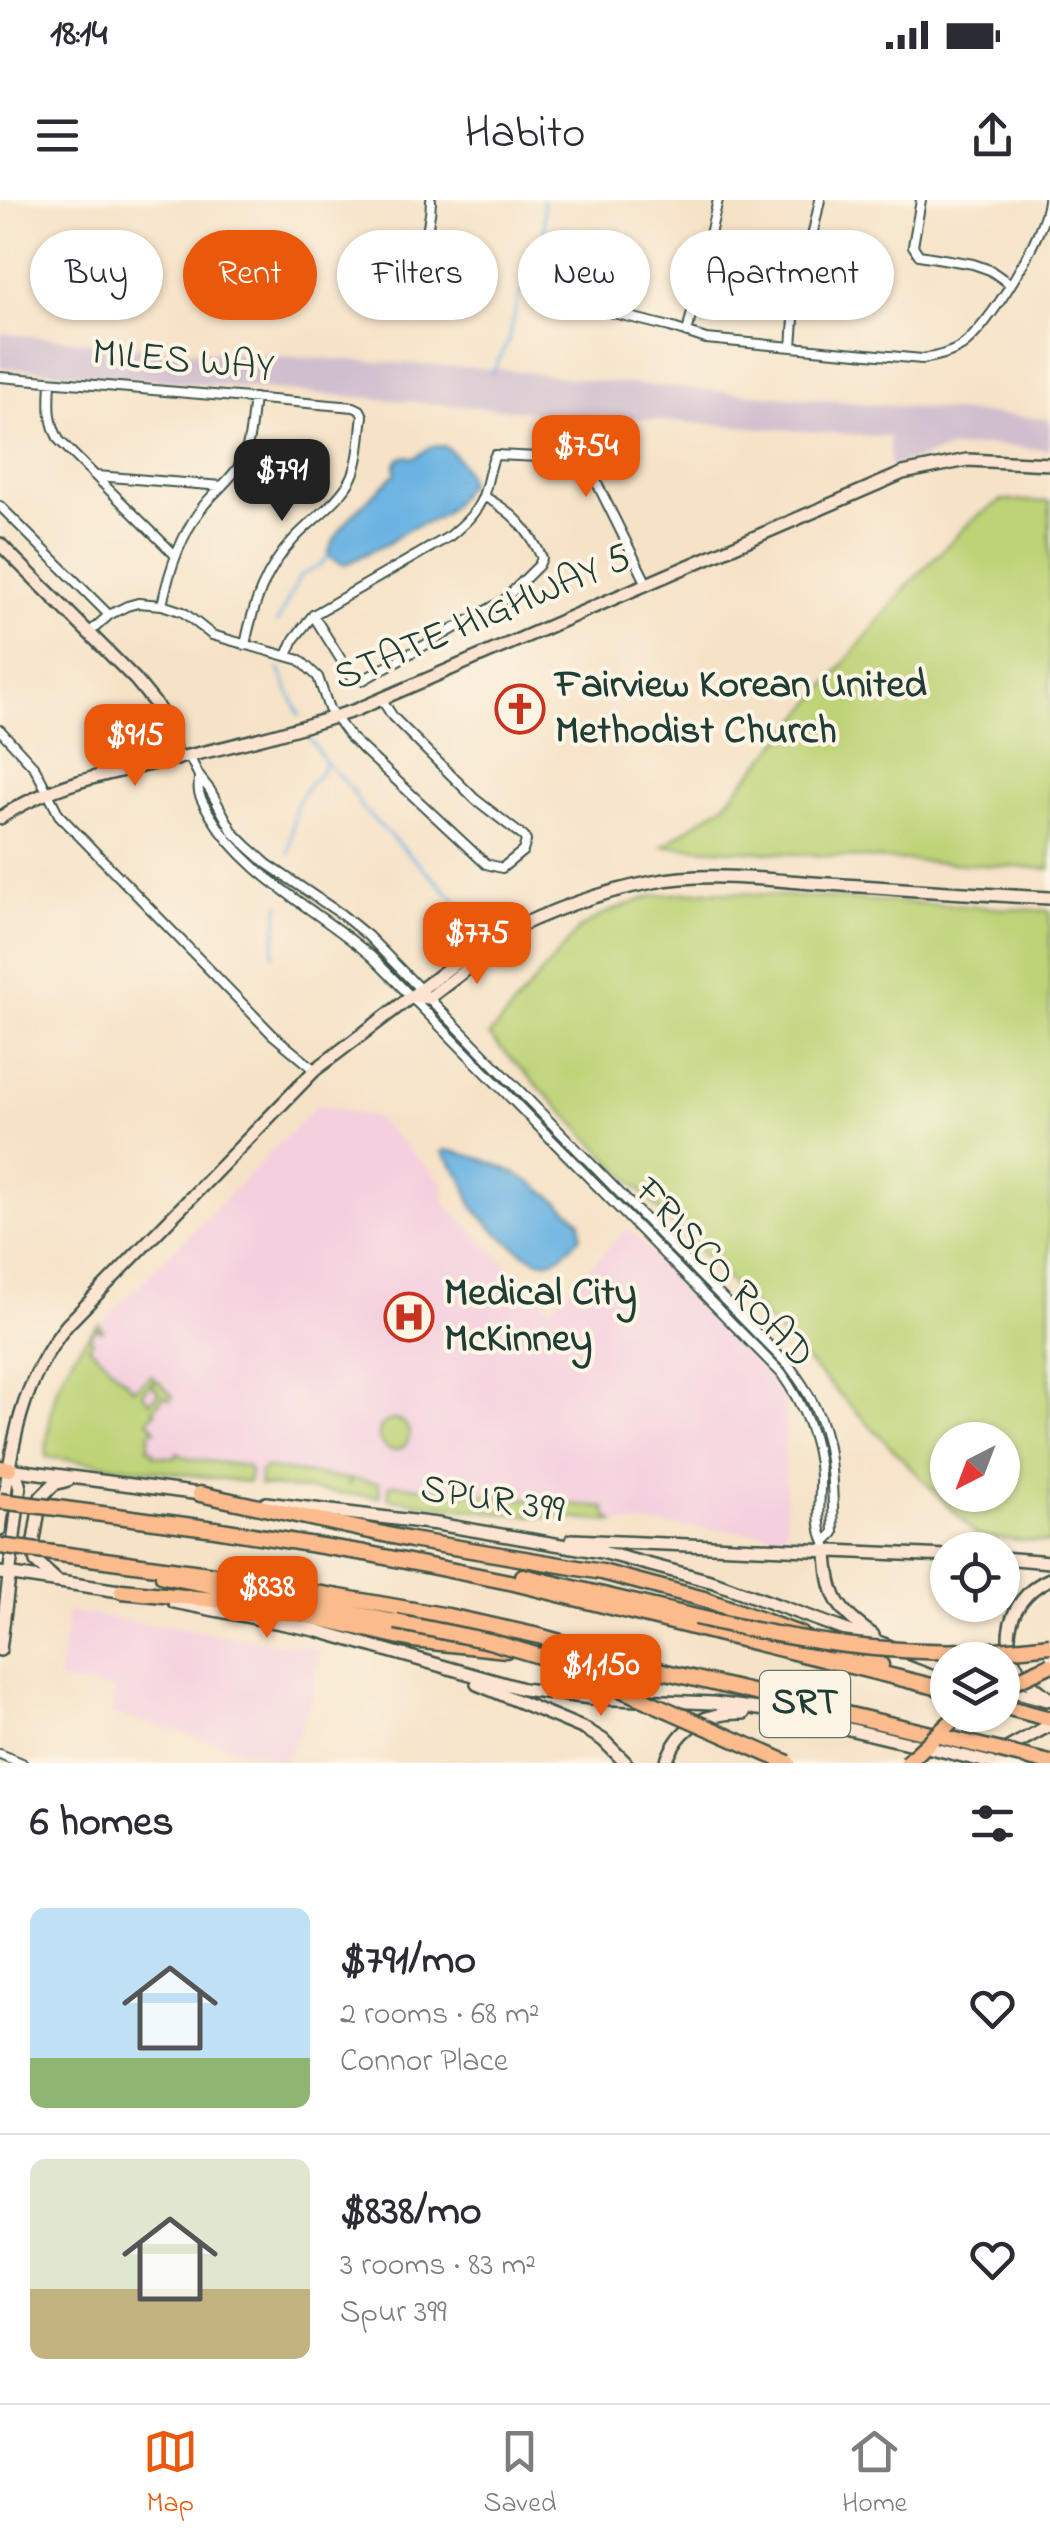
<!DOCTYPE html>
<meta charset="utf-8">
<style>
:root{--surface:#fff;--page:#f2f2f3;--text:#2b2b33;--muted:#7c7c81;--line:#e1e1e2;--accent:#ea580c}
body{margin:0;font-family:"Indie Flower",sans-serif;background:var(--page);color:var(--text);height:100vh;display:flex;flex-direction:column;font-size:38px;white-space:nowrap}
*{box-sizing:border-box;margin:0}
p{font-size:32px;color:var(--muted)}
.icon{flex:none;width:55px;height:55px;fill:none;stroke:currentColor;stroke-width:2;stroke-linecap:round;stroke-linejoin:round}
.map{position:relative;height:1563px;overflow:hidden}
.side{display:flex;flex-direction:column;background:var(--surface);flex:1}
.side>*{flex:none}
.banner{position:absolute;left:30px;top:30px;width:990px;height:90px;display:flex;gap:20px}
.needle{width:65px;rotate:222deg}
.controls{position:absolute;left:930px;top:1222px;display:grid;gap:20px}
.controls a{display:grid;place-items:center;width:90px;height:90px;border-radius:50%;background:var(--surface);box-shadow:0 2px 8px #0004;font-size:50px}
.price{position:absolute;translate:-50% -85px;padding:0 22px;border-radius:20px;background:var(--accent);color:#fff;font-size:32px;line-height:65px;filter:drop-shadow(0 2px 5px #0008)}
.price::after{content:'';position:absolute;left:50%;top:60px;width:30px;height:22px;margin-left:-15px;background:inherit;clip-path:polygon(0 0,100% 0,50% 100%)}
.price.active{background:#222;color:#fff}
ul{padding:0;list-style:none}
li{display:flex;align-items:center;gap:30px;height:250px;padding:0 30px}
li+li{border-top:2px solid var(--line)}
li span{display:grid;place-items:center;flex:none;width:280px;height:200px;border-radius:15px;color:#555}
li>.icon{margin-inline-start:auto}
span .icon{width:120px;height:120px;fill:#fffc;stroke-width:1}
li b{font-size:42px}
h2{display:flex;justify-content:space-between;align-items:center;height:120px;padding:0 30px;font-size:42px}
.chip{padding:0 35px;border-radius:45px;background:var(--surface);box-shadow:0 2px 8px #0004;font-size:35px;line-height:90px}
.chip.active{background:var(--accent);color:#fff}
.status{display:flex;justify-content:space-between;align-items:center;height:70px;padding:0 50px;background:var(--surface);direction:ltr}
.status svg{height:28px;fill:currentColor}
header{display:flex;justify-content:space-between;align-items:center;height:130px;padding:0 30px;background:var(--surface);font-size:45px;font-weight:600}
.menu{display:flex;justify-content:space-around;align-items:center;height:140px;border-top:2px solid var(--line);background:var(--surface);font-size:28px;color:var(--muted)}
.menu a{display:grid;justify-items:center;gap:5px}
.menu .active{color:var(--accent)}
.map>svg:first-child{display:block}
</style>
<div class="status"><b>18:14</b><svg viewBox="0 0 49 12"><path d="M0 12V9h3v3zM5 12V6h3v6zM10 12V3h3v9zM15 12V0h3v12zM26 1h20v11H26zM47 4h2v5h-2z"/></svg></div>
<header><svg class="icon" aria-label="menu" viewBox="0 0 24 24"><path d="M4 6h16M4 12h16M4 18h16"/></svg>Habito<svg class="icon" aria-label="share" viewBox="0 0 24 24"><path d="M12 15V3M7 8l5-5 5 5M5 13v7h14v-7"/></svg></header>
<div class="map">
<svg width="1050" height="1563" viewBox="0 0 1050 1563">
<rect width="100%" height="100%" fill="#fcf5e5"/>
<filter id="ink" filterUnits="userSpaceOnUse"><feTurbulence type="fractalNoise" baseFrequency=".01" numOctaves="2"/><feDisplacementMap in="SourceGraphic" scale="20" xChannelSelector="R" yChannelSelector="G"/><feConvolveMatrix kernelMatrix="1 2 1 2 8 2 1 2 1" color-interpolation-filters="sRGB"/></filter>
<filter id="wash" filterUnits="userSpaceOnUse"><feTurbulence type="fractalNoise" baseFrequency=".0048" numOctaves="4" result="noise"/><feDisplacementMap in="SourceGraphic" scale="40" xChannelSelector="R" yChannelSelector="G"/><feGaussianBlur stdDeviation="2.25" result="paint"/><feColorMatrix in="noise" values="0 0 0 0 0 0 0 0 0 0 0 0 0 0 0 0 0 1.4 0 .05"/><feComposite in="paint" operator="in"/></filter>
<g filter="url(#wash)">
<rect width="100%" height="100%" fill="#f6e2c7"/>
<!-- built -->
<path fill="#f4cfde" d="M318,904L376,918L443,982L446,1005L550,1108L628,1028L784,1193L786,1335L500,1313L46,1257L56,1189L65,1168L79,1146Z
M68,1412L319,1449L313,1494L299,1533L285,1561L112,1514L115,1490L58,1481Z"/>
<!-- industrial -->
<path fill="#d0bdce" d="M0,133L150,148L511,170L595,181L1050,219V250L991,245L949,249L890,267L889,237L512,210L0,167Z"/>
<!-- green -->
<path fill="#bed377" stroke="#6e8856" stroke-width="2.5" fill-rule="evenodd" d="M1002,300L1050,302V669L663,646L724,604L788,532L909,384L971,321Z
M706,691L1050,711V1343L978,1336L489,836L579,729L606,713L652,696ZM948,1240H1002V1295H948Z
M99,1124L103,1130L101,1131L97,1128L89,1136L93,1141L89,1146L134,1189L152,1175L154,1180L142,1193L150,1202L159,1193L152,1185L157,1180L173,1196L170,1200L165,1196L153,1209L156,1212L148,1220L156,1230L150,1232L148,1249L153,1250V1255L176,1258L177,1253L190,1259L246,1266L250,1271L248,1282L46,1257C50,1198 58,1167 99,1124Z
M379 1235a15 15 0 1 1 30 0a15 15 0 1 1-30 0Z
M265,1268L348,1279L349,1288L351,1279L379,1283V1297L260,1285V1272Z
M393,1284L605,1308L607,1316L614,1322L500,1313L389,1299V1287Z"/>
<!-- water -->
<path fill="#6ab3e2" stroke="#44788b" stroke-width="2.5" d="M444,246C457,254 467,269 468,284C459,294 454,305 443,314C431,323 419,324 407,330C400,334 394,340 387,344C372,350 359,357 345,365L328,356C333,327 375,294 396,273L395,265L400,258L408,256L414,258L431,247Z
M446,950C502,961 539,982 580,1021L581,1036C572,1045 561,1058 549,1061C530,1065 484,1023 474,1007C469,1000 468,993 465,985C461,973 450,963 442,952Z"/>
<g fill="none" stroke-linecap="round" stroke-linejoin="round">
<!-- stream -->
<path stroke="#6ab3e2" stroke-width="2.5" d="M492,173L509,140L518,98L546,58L543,0
M277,423L300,376L320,366L328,356
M279,469L300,516
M325,562L352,590L361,607L475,719
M289,654C292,634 292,606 306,589C315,576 319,579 325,562L308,536
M273,755L280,703"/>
</g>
</g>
<g filter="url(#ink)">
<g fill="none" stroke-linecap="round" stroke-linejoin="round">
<!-- street casing -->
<g stroke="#3f564a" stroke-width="12">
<path id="street" d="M921,0L913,46L919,55L973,64L990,70L1010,84
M353,77L415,81C418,51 431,31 431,0
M585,106L670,127L706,139L922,159C935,157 949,154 960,147C988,130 1046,33 1048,0
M687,133L718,0
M792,147L794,119L820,0
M0,177L354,207L360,210L363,216C360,236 360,259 352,277C339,303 312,319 293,340C265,370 253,405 245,445
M51,182C50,203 48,220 59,240L175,355
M97,276L222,286
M0,306L109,415
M162,405C169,371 180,337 201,309C213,292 232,280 242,261C251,242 251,219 254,198
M313,415L350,474L356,480H363L503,401L539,365L542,358C529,329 512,311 483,296
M89,433L109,415L127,406L138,403L162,405L183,412L212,435L300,460L318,477L329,509L350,537L486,664L502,668L523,651L526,641L524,637L475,599L393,517L382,500
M287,456L294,439L313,415L450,336C463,325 477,313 483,296C488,283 489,268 495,255L580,259L587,263L647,384
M0,530L35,568L59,615L273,835L315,870
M189,556L199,576L210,590L233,632L247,646L267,664L341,714L368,736L790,1167C835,1226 831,1264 834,1333L825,1342
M199,576C199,582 198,587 199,592C200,599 206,607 209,613C246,677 318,709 372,757L781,1173C803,1204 818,1237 820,1276C821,1301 815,1322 826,1345
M0,1554L22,1563"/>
</g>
<!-- secondary casing -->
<g stroke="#3f564a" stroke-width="16">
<path id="secondary" d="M0,344L135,479L157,506L166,524L177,559
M0,618C54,581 121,571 183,557C242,544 299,529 356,510L903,273L967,260L1050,264
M410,796L429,798L510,736
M9,1269L208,1295
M266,1303L437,1324L602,1352L714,1382L889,1446
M0,1329C11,1253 17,1187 67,1125L315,870L474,749C530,718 590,694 653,682C704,672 761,679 813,683C892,688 971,694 1050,698
M572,1340L948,1356
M827,1351C829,1395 836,1410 873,1435
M1002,1358L1050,1362
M0,1373L126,1392
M1050,1379C1014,1394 996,1437 1020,1472C1028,1483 1039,1491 1050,1499
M56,1380L36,1362L33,1347L41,1297L54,1284L68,1280
M174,1402L315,1430L523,1489L590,1498L713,1503L782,1512
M0,1450L20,1288L18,1280L9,1269
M911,1454L948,1468
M477,1484L587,1530L603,1540L626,1563
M1002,1488L1047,1500
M777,1512L929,1548
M1001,1552L1050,1525
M666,1563C679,1525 706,1512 744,1513"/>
</g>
<!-- highway casing -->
<g stroke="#3f564a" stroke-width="19">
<path id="highway" d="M0,1268L9,1269
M200,1294L411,1340L602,1372L704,1399L802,1435
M57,1308L215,1329L365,1353L514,1383L948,1490
M53,1353L208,1374L448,1416L539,1436L666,1472L944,1537
M163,1376L265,1396
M523,1376L696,1417
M122,1391L257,1404L413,1440L506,1450
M300,1403L396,1422
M831,1446L881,1465
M543,1454L601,1460
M1002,1506L1050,1519"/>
</g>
<!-- street -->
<use href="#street" stroke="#fff" stroke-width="8"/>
<!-- secondary -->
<use href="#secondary" stroke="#fde4d1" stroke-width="11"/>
<!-- highway -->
<use href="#highway" stroke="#fbbb8c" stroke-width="14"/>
<!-- secondary-bridge casing -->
<g stroke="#3f564a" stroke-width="16" stroke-linecap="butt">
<path id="secondary-bridge" d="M931,1548L991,1563"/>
</g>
<!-- highway-bridge casing -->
<g stroke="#3f564a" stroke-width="19" stroke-linecap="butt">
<path id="highway-bridge" d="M0,1301L57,1308
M0,1346L53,1353
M696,1417C818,1446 925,1461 1050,1445
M396,1422L489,1441L559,1462L788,1563
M1002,1487L1050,1465
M944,1537L1050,1563
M907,1563L954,1519"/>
</g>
<!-- secondary-bridge -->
<use href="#secondary-bridge" stroke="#fde4d1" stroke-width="11"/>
<!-- highway-bridge -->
<use href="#highway-bridge" stroke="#fbbb8c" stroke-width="14"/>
</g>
</g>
<!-- icons -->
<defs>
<g id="church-ring" transform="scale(2.5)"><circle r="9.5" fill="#fcf5e5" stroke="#c8321e" stroke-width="1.5"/><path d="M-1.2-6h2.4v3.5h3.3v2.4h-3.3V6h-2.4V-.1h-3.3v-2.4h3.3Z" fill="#c8321e"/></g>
<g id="hospital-ring" transform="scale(2.5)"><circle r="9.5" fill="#fcf5e5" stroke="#c8321e" stroke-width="1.5"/><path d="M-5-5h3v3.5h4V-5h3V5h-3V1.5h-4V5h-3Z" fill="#c8321e"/></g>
</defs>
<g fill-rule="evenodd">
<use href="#church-ring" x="520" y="509"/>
<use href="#hospital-ring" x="409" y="1117"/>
</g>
<g text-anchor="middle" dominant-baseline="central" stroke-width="8" stroke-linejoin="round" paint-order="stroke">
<!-- shield labels -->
<rect fill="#fcf5e5" stroke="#617469" stroke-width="2.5" x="760" y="1471" width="90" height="66" rx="8"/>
<g font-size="38" font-weight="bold" fill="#1f3d34">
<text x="805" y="1504">SRT</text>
</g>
<!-- street labels -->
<g font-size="40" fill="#1f3d34" stroke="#fcf5e5">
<text transform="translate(183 162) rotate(5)">MILES WAY</text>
<text transform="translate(483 419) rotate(-23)">STATE HIGHWAY 5</text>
<text transform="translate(723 1074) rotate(47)">FRISCO ROAD</text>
<text transform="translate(492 1301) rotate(9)">SPUR 399</text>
</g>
<!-- poi labels -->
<g font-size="40" font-weight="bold" fill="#1f3d34" stroke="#fcf5e5" text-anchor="start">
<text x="555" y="486">Fairview Korean United<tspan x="555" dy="46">Methodist Church</tspan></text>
<text x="444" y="1094">Medical City<tspan x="444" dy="46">McKinney</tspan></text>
</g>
</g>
</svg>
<div class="controls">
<a><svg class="needle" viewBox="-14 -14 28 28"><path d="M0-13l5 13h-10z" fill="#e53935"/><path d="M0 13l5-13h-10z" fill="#7c7c81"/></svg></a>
<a><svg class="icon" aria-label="locate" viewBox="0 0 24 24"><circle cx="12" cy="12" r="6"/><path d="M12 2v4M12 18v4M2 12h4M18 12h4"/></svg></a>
<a><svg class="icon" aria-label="layers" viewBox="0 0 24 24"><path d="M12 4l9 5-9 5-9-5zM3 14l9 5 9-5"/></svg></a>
</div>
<b class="price" style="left:586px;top:300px">$754</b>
<b class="price active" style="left:282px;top:324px">$791</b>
<b class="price" style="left:135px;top:589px">$915</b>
<b class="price" style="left:477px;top:787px">$775</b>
<b class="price" style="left:267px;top:1441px">$838</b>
<b class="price" style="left:601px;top:1519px">$1,150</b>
<div class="banner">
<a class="chip">Buy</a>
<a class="chip active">Rent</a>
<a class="chip">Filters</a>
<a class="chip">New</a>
<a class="chip">Apartment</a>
</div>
</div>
<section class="side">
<h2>6 homes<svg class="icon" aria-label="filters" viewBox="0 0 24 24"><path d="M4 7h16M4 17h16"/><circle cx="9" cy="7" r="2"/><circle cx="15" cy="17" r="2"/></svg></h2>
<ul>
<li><span style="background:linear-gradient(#bfe0f5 75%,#8fb573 0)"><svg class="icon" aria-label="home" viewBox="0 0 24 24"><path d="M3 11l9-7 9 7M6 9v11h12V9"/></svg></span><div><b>$791/mo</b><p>2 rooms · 68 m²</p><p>Connor Place</p></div><svg class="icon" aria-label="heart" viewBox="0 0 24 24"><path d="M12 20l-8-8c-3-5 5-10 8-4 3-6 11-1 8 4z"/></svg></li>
<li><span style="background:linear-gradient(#dfe7d0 65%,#c2b280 0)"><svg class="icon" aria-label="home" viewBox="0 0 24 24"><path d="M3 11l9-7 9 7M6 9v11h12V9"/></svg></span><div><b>$838/mo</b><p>3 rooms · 83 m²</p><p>Spur 399</p></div><svg class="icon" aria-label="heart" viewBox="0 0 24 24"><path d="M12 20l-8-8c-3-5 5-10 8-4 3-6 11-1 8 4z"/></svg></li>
</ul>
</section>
<nav class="menu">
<a class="active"><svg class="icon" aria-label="map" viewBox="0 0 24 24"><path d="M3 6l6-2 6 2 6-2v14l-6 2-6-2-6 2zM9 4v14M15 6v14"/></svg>Map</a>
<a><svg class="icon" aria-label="saved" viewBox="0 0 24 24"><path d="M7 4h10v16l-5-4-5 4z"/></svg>Saved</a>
<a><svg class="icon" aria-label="home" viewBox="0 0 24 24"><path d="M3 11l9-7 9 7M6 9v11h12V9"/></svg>Home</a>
</nav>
